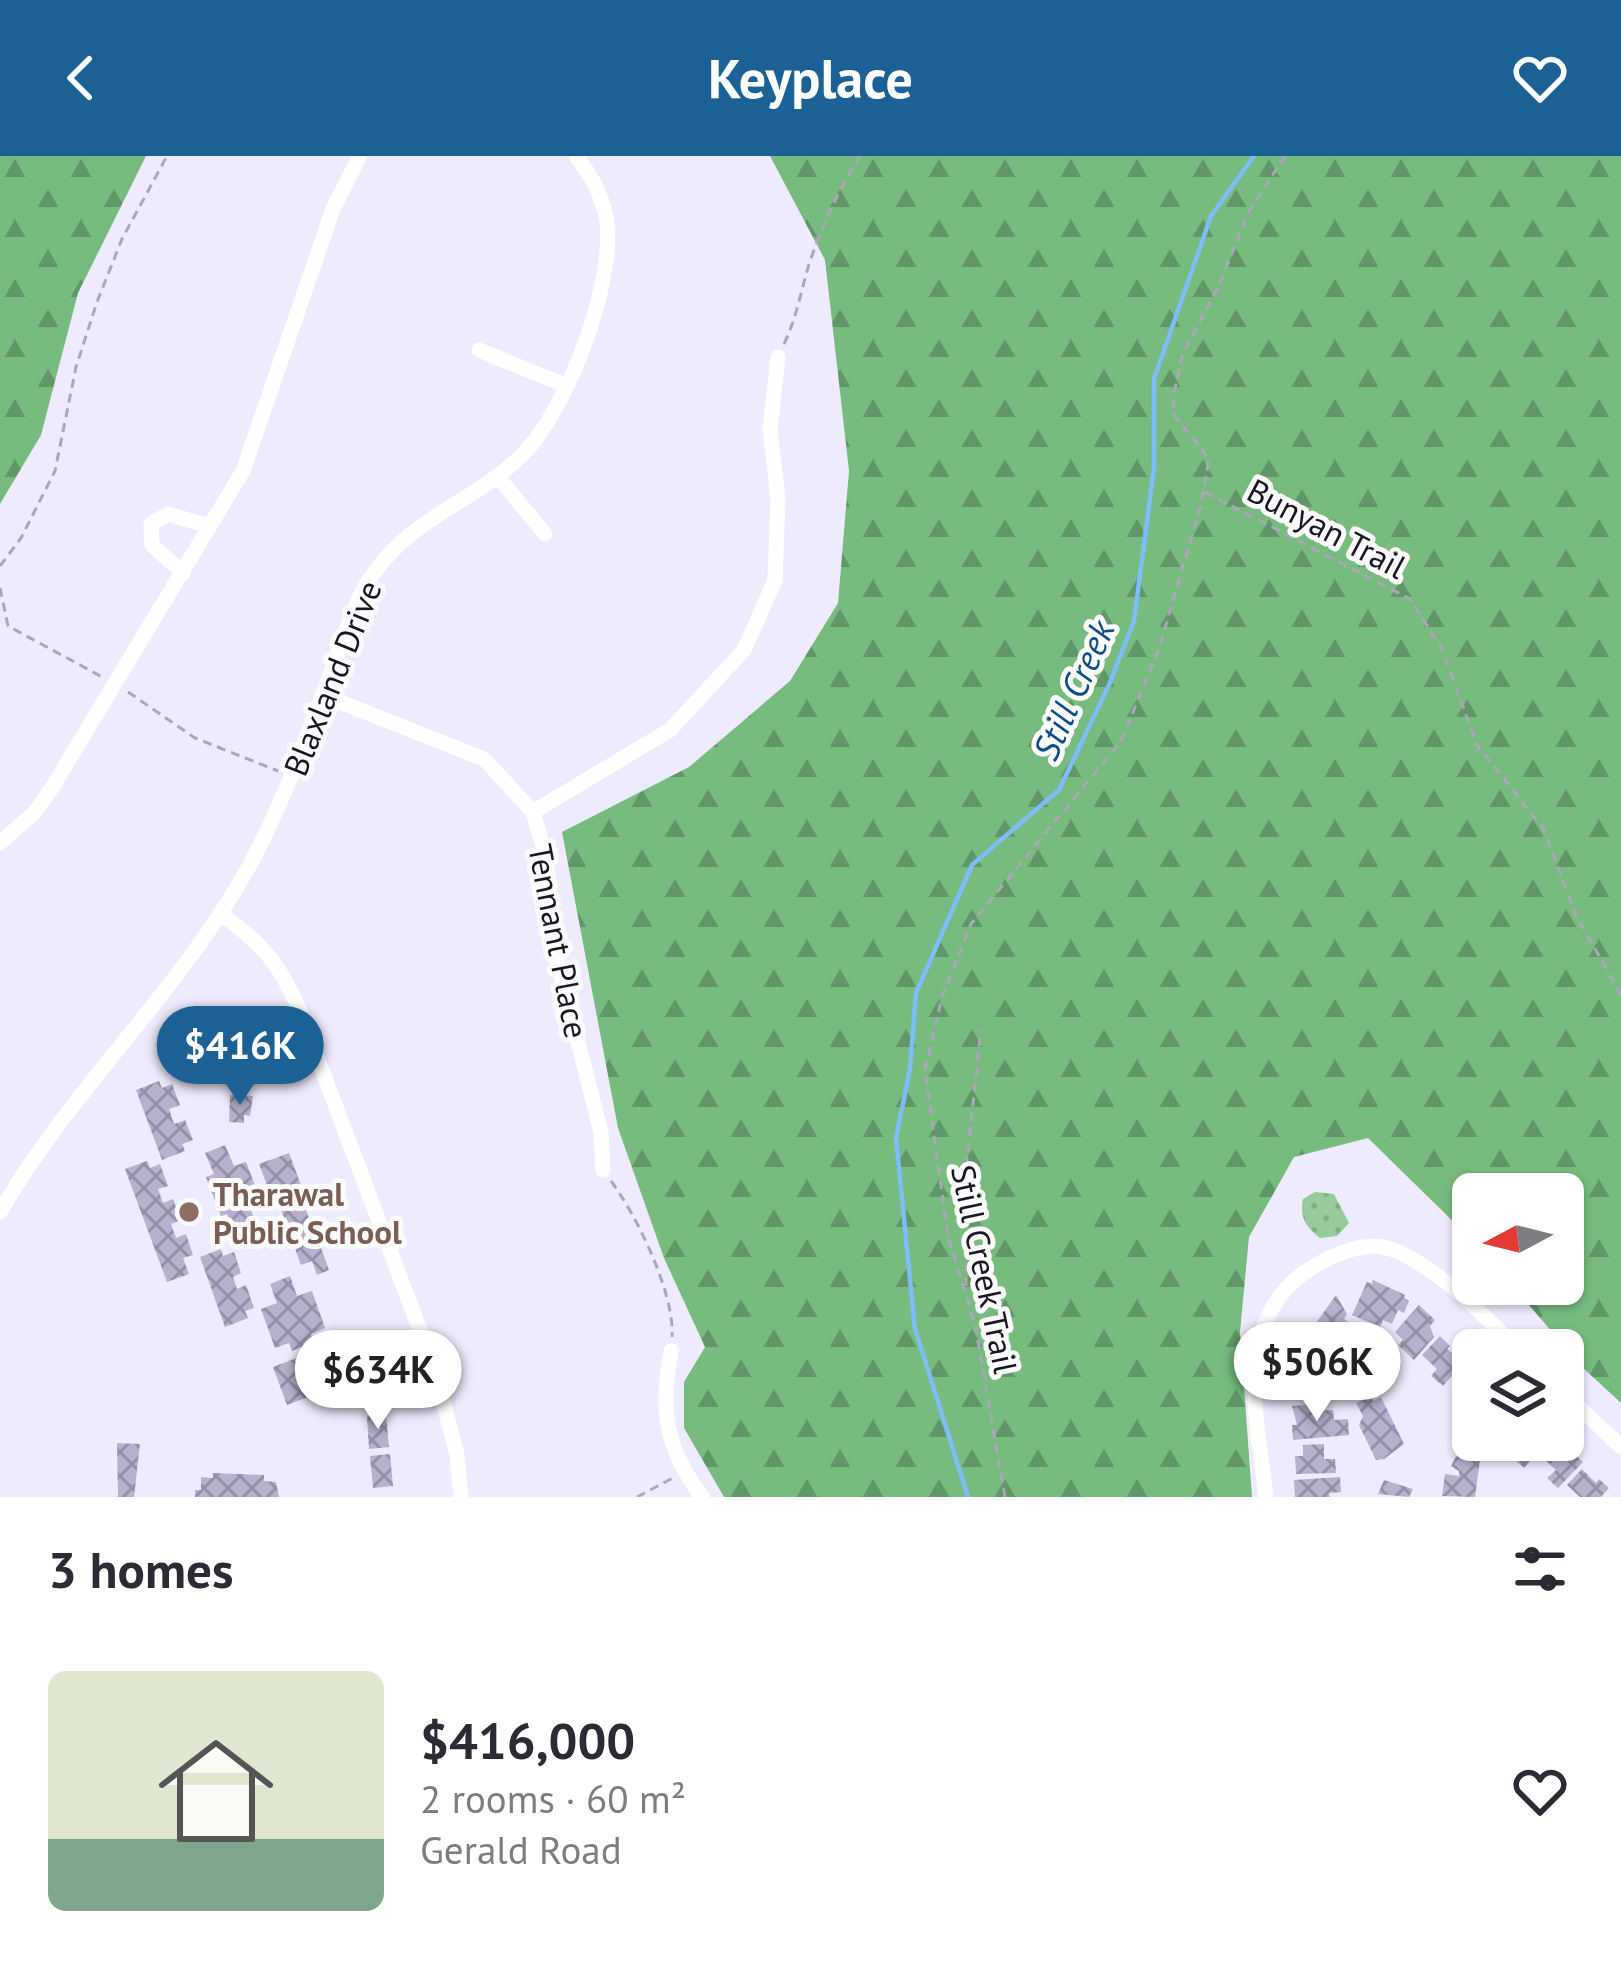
<!DOCTYPE html>
<meta charset="utf-8">
<style>
:root{--surface:#fff;--page:#f2f2f3;--text:#2b2b33;--muted:#7c7c81;--accent:#1c6195}
body{margin:0;font-family:"PT Sans",sans-serif;background:var(--page);color:var(--text);height:100vh;display:flex;flex-direction:column;font-size:45px;white-space:nowrap}
*{box-sizing:border-box;margin:0}
p{font-size:39px;color:var(--muted)}
.icon{flex:none;width:66px;height:66px;fill:none;stroke:currentColor;stroke-width:2;stroke-linecap:round;stroke-linejoin:round}
.map{position:relative;height:1341px;overflow:hidden}
.sheet{display:flex;flex-direction:column;background:var(--surface);flex:1}
.sheet>*{flex:none}
.needle{width:78px;rotate:263deg}
.tools{position:absolute;left:1452px;top:1017px;display:grid;gap:24px}
.tools a{display:grid;place-items:center;width:132px;height:132px;border-radius:18px;background:var(--surface);box-shadow:0 3px 9px #0004;font-size:60px}
.price{position:absolute;translate:-50% -102px;padding:0 27px;border-radius:42px;background:#fff;color:#222;font-size:39px;line-height:78px;filter:drop-shadow(0 3px 6px #0008)}
.price::after{content:'';position:absolute;left:50%;top:72px;width:36px;height:27px;margin-left:-18px;background:inherit;clip-path:polygon(0 0,100% 0,50% 100%)}
.price.selected{background:var(--accent);color:#fff}
ul{padding:0;list-style:none}
li{display:flex;align-items:center;gap:36px;height:300px;padding:0 48px}
li span{display:grid;place-items:center;flex:none;width:336px;height:240px;border-radius:18px;color:#555}
li>.icon{margin-inline-start:auto}
span .icon{width:144px;height:144px;fill:#fffc;stroke-width:1}
li b{font-size:51px}
h2{display:flex;justify-content:space-between;align-items:center;height:144px;padding:0 48px;font-size:51px}
header{display:flex;justify-content:space-between;align-items:center;height:156px;padding:0 48px;background:var(--accent);color:#fff;font-size:54px;font-weight:800}
.map>svg:first-child{display:block}
</style>
<header><svg class="icon" aria-label="back" viewBox="0 0 24 24"><path d="M15 5l-7 7 7 7"/></svg>Keyplace<svg class="icon" aria-label="heart" viewBox="0 0 24 24"><path d="M12 20l-8-8c-3-5 5-10 8-4 3-6 11-1 8 4z"/></svg></header>
<div class="map">
<svg width="1621" height="1341" viewBox="0 0 1621 1341">
<defs>
<pattern id="forest-firs" width="22" height="20" patternUnits="userSpaceOnUse" patternTransform="scale(3)"><rect width="22" height="20" fill="#77bb7f"/><path d="M5 1l3.5 6h-7zM16 11l3.5 6h-7z" fill="#619768"/></pattern>
<pattern id="park-dots" width="8" height="8" patternUnits="userSpaceOnUse" patternTransform="scale(3)"><rect width="8" height="8" fill="#97cb9c"/><path d="M2 2h.1M6 6h.1" fill="none" stroke="#82ae86" stroke-width="1.8" stroke-linecap="round"/></pattern>
<pattern id="building-cross-hatch" width="8" height="8" patternUnits="userSpaceOnUse" patternTransform="scale(3)"><rect width="8" height="8" fill="#b8b1ce"/><path d="M0 0l8 8M0 8l8-8" fill="none" stroke="#958fa7"/></pattern>
</defs>
<rect width="100%" height="100%" fill="#efebfe"/>
<!-- forest -->
<path fill="url(#forest-firs)" d="M0,0H146L78,137L41,279L0,348Z
M770,0H1621V1247L1582,1211L1511,1128H1563V1038H1473V1085L1368,982L1294,1001L1249,1081L1240,1176L1252,1341H724L684,1272V1226L705,1191L664,1102L618,972L562,676L689,611L790,525L838,447L849,315L825,104Z"/>
<!-- park -->
<path fill="url(#park-dots)" d="M1315,1036L1334,1038L1349,1067L1337,1080L1320,1082C1306,1071 1299,1061 1303,1043Z"/>
<g fill="none" stroke-linecap="round" stroke-linejoin="round">
<!-- stream -->
<path stroke="#7fbcfa" stroke-width="4.5" d="M968,1341L915,1173L896,982L910,913L916,837L972,709L1059,634L1109,529L1134,465L1154,312V223L1211,60L1254,0"/>
</g>
<!-- building -->
<path fill="url(#building-cross-hatch)" d="M159,925L162,932L172,928L180,949L169,953L174,968L185,964L193,984L182,988L185,995L162,1004L136,934Z
M230,939L253,940L250,960L244,959V967L229,966Z
M225,989L234,1010L246,1006L261,1045L249,1050L256,1067L233,1075L227,1058L221,1060L206,1021L214,1018L205,997Z
M289,997L301,1029L271,1040L259,1008Z
M147,1005L150,1012L160,1008L168,1030L158,1033L163,1047L173,1043L181,1064L171,1068L176,1082L186,1078L193,1099L183,1102L189,1118L167,1126L125,1013Z
M301,1040L311,1068L320,1065L324,1076L316,1078L329,1114L317,1119L312,1105L301,1109L279,1048Z
M221,1093L223,1100L234,1096L241,1117L233,1121L237,1133L246,1129L254,1152L245,1155L248,1162L225,1171L200,1101Z
M290,1120L297,1140L312,1135L325,1172L311,1178L314,1186L292,1195L289,1187L275,1192L261,1153L277,1147L270,1128Z
M1373,1124L1405,1139L1404,1142L1409,1145L1404,1157L1398,1154L1392,1168L1383,1164L1380,1171L1352,1159L1367,1126L1372,1128Z
M1336,1139L1347,1158L1344,1163L1350,1167L1340,1184L1348,1182L1350,1198L1312,1202L1303,1207L1295,1201L1301,1188Z
M1419,1149L1435,1164L1430,1170L1434,1181L1414,1204L1398,1189L1403,1184L1395,1176Z
M1440,1180L1450,1190L1447,1193L1452,1197L1462,1186L1473,1196L1443,1230L1431,1220L1437,1213L1422,1199Z
M333,1188L347,1226L287,1249L273,1211Z
M1344,1205L1346,1218L1332,1220L1334,1237L1314,1240L1312,1226L1292,1229L1290,1213Z
M1469,1212L1473,1216V1254L1468,1260L1458,1250L1467,1241L1454,1228Z
M1371,1240L1373,1245L1381,1241L1404,1288L1384,1303L1376,1304L1359,1269L1363,1260L1356,1247Z
M1316,1248L1317,1255L1333,1254L1334,1264L1348,1263L1349,1279L1293,1284L1292,1269H1297L1292,1250Z
M386,1259L389,1291L369,1293L367,1260Z
M1507,1284H1550L1524,1312L1515,1304Z
M1560,1284L1583,1306L1558,1332L1547,1322L1556,1314L1543,1302Z
M117,1287L140,1288L134,1341H118Z
M1324,1288V1303H1335L1336,1317L1296,1318L1295,1300H1303V1289Z
M390,1298L393,1330L373,1332L370,1300Z
M1456,1300L1480,1304L1475,1341L1442,1340L1445,1318L1459,1320V1315L1451,1310Z
M1582,1313L1596,1327L1599,1323L1609,1332L1601,1341H1580L1567,1329Z
M213,1317L264,1319V1325L276,1326L279,1341H195V1334H201V1321L213,1322Z
M1340,1321L1341,1336L1329,1337L1330,1341H1295L1294,1324Z
M1384,1324L1413,1333L1409,1341L1378,1338Z"/>
<g fill="none" stroke-linecap="round" stroke-linejoin="round">
<!-- path -->
<path stroke="#aba7b8" stroke-width="3" stroke-dasharray="9 6" stroke-linecap="butt" d="M784,188C797,161 801,134 810,105C823,68 839,33 860,0
M1205,336L1410,443L1442,493L1477,589L1543,672L1577,761L1621,839
M0,410L21,382L55,315L76,211L97,146L122,83L167,0
M0,432L8,470L104,522
M128,536L195,582L278,615
M611,1025C637,1060 675,1138 672,1181
M966,1130L967,1002L981,874
M637,1341L673,1322
M1005,1341L975,1168L948,1081L925,914L942,841L971,768L1121,585L1159,493L1201,349L1209,303L1175,260L1173,241L1183,197L1219,130L1248,57L1285,0"/>
<!-- minor -->
<path stroke="#fff" stroke-width="15" d="M479,194L567,230
M498,321L545,378
M183,417L152,389L151,368L168,358L209,370
M322,539L484,603L533,656L546,700L557,804L601,976L603,1014
M533,656L670,574L744,494L775,424L778,343L770,273L778,201
M0,687L36,655L53,630L243,315L333,53L360,0
M220,757C261,787 279,806 299,853L435,1214L457,1299L461,1341
M0,1056C73,930 185,831 254,701C285,642 307,579 331,517C343,484 353,446 374,417C414,360 476,345 522,299C567,255 620,118 605,56C600,35 589,16 576,0
M671,1195C660,1256 665,1290 702,1341
M1563,1236L1621,1291
M1266,1341C1261,1297 1251,1248 1256,1203C1259,1171 1276,1136 1304,1117C1323,1104 1347,1092 1371,1090C1417,1088 1488,1164 1519,1194"/>
</g>
<!-- markers -->
<circle fill="#8d6e63" stroke="#fbfbfb" stroke-width="4.5" cx="189" cy="1056" r="12"/>
<g text-anchor="middle" dominant-baseline="central" stroke-width="10" stroke-linejoin="round" paint-order="stroke">
<!-- street labels -->
<g font-size="33" fill="#1a1722" stroke="#fbfbfb">
<text transform="translate(1327 372) rotate(28)">Bunyan Trail</text>
<text transform="translate(332 522) rotate(-68)">Blaxland Drive</text>
<text transform="translate(559 785) rotate(79)">Tennant Place</text>
<text transform="translate(985 1113) rotate(78)">Still Creek Trail</text>
</g>
<!-- education labels -->
<g font-size="33" font-weight="bold" fill="#785e54" stroke="#fbfbfb" text-anchor="start">
<text x="213" y="1037">Tharawal<tspan x="213" dy="38">Public School</tspan></text>
</g>
<!-- water labels -->
<g font-size="36" font-style="italic" fill="#084d85" stroke="#fbfbfb">
<text transform="translate(1073 534) rotate(-66)">Still Creek</text>
</g>
</g>
</svg>
<div class="tools">
<a><svg class="needle" viewBox="-14 -14 28 28"><path d="M0-13l5 13h-10z" fill="#e53935"/><path d="M0 13l5-13h-10z" fill="#7c7c81"/></svg></a>
<a><svg class="icon" aria-label="layers" viewBox="0 0 24 24"><path d="M12 4l9 5-9 5-9-5zM3 14l9 5 9-5"/></svg></a>
</div>
<b class="price selected" style="left:240px;top:952px">$416K</b>
<b class="price" style="left:1317px;top:1268px">$506K</b>
<b class="price" style="left:378px;top:1276px">$634K</b>
</div>
<section class="sheet">
<h2>3 homes<svg class="icon" aria-label="filters" viewBox="0 0 24 24"><path d="M4 7h16M4 17h16"/><circle cx="9" cy="7" r="2"/><circle cx="15" cy="17" r="2"/></svg></h2>
<ul>
<li><span style="background:linear-gradient(#dfe7d0 70%,#7fa58c 0)"><svg class="icon" aria-label="home" viewBox="0 0 24 24"><path d="M3 11l9-7 9 7M6 9v11h12V9"/></svg></span><div><b>$416,000</b><p>2 rooms · 60 m²</p><p>Gerald Road</p></div><svg class="icon" aria-label="heart" viewBox="0 0 24 24"><path d="M12 20l-8-8c-3-5 5-10 8-4 3-6 11-1 8 4z"/></svg></li>
</ul>
</section>
